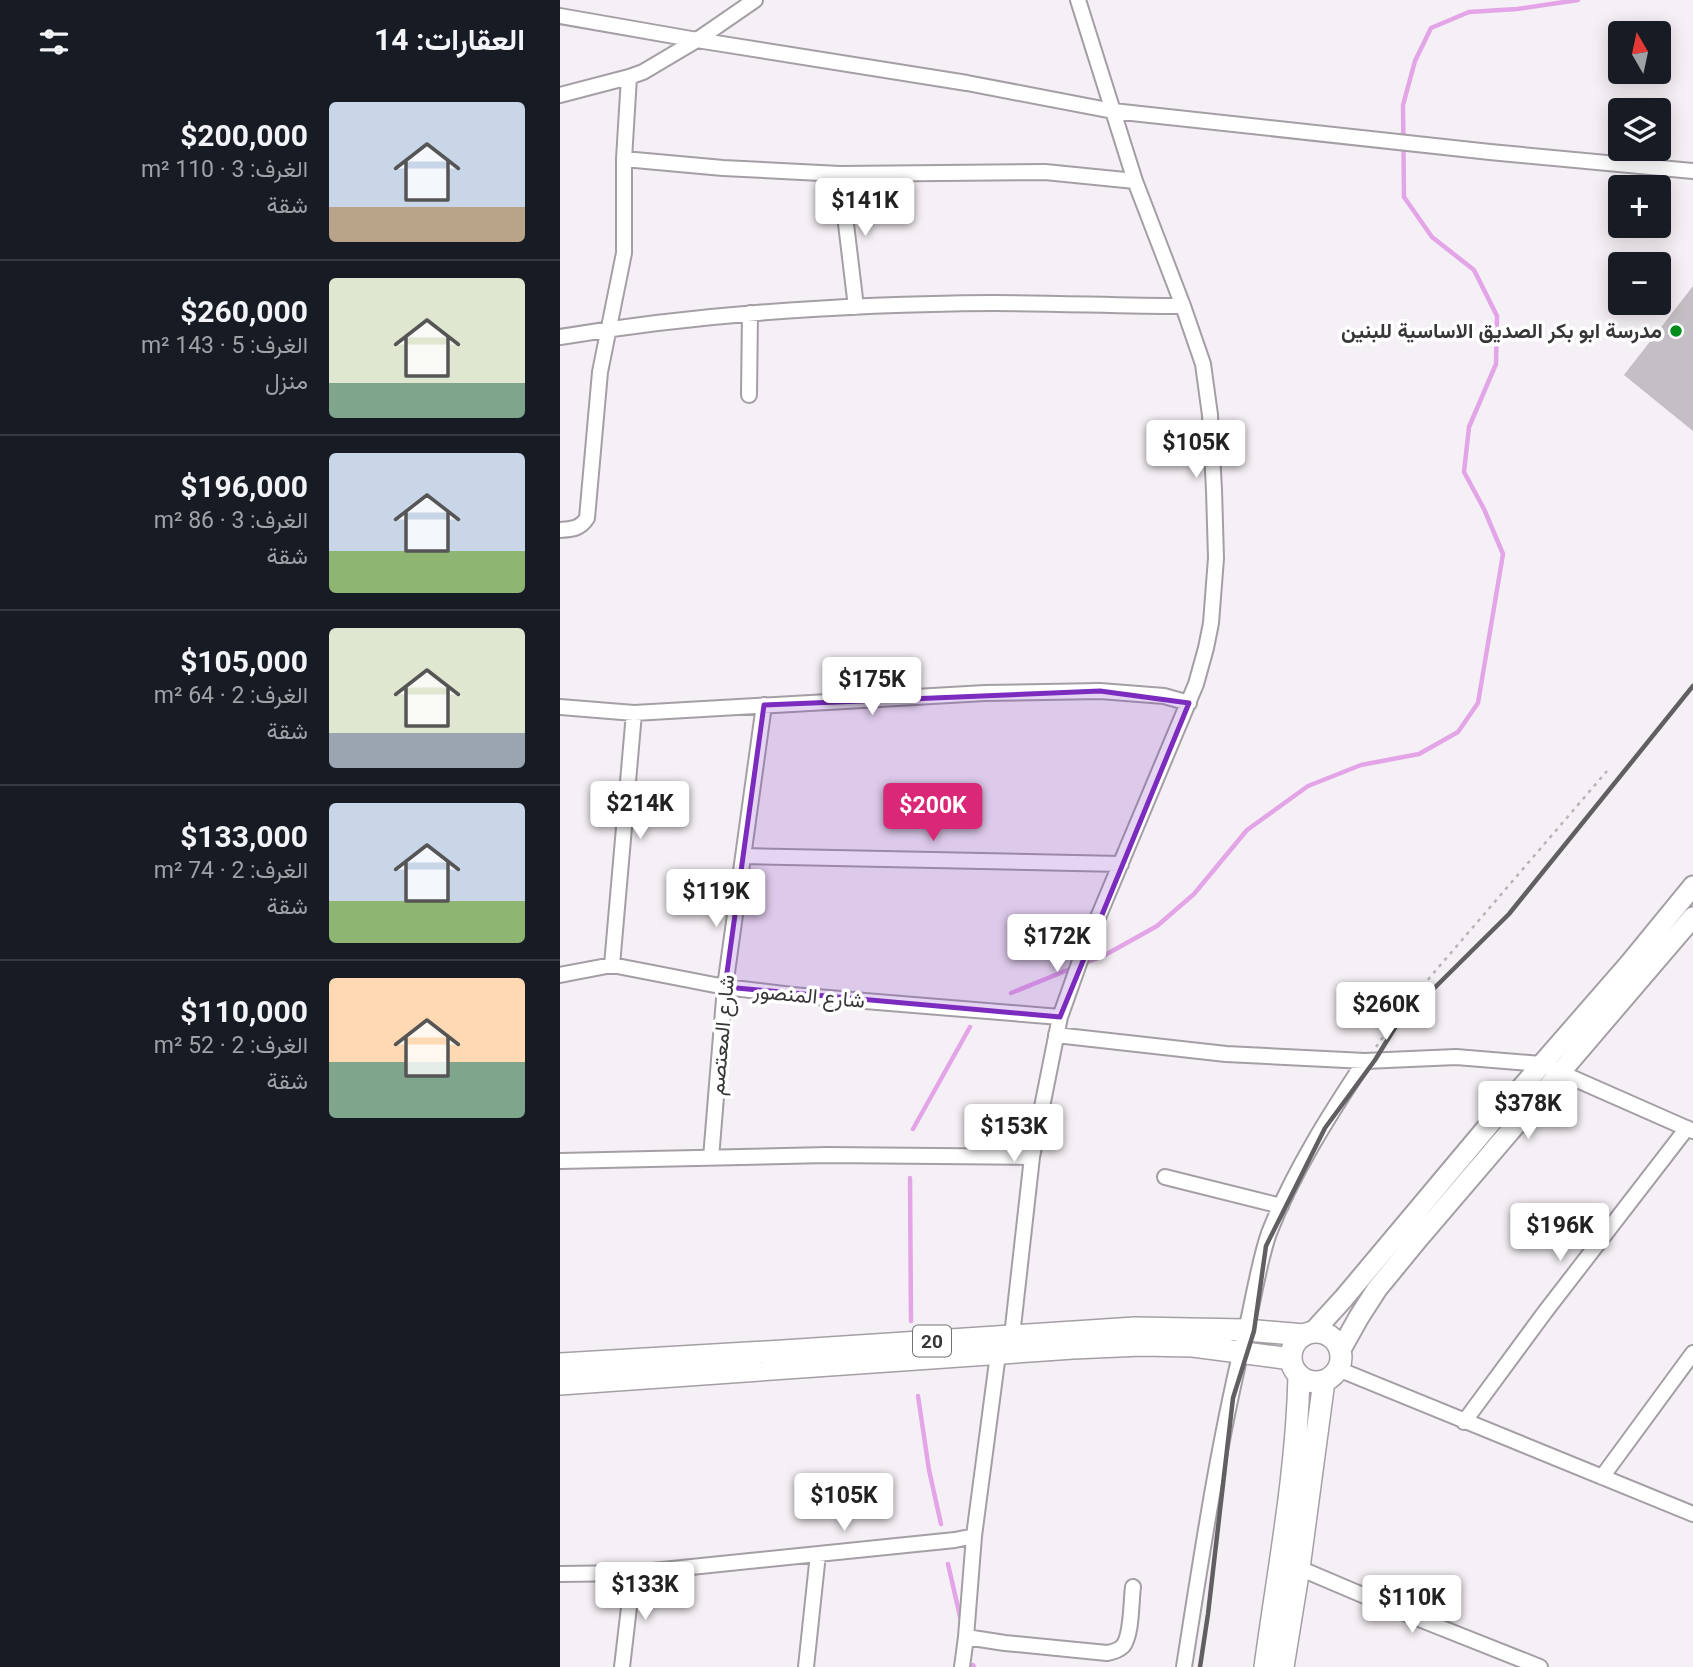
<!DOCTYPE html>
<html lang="ar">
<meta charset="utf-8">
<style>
:root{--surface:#171b24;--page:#20242c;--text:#f1f3f6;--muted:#9ea1a6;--line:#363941;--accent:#db2777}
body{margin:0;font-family:Roboto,Vazirmatn,sans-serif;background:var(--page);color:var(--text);direction:rtl;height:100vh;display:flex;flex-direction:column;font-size:26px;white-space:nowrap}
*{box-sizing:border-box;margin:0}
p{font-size:23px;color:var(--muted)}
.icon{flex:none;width:38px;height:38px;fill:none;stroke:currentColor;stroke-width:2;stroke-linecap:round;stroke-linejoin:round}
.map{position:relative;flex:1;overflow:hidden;direction:ltr}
.side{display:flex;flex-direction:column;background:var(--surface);width:560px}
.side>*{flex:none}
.needle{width:46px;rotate:351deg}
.buttons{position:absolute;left:1048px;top:21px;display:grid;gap:14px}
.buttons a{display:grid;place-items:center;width:63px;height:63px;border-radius:7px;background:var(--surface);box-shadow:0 4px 18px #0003;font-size:35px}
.price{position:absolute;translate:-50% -60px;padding:0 16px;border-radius:7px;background:#fff;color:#222;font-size:23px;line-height:46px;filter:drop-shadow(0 2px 4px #0008)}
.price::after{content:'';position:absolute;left:50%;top:42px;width:21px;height:16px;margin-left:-10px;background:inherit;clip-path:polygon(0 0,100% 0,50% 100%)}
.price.on{background:var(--accent);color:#fff}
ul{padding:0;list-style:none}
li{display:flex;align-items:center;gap:21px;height:175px;padding:0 35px}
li+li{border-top:2px solid var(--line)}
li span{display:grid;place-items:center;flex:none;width:196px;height:140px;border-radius:7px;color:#555}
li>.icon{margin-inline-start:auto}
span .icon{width:84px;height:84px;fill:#fffc;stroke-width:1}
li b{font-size:30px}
h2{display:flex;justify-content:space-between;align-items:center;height:84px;padding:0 35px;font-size:30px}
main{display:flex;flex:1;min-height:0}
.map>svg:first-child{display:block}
</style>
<main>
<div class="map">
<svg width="1133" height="1667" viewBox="0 0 1133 1667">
<rect width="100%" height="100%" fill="#f5f0f5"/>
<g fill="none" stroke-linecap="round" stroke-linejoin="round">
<!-- stream -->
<path stroke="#e3a4e8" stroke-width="4.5" d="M523,964L545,955L597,926L634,894L687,830L748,786L801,765L859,754L898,732L918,703L943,554L924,509L904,472L909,427L936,364L937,316L914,270L872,237L844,197L843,105L855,61L871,28L909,12L957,9L1018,0
M451,993L515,967
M353,1129L410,1027
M350,1178L351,1321
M358,1396L369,1470L381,1524
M388,1564L401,1621
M413,1665L414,1667"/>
</g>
<!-- building -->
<path fill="#c4bfc4" d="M1133,286V431L1064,375Z"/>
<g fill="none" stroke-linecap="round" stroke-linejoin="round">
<!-- minor casing -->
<g stroke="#a49fa4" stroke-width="18">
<path id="minor" d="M0,16L137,40L407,83L553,111L930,152L1133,171
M0,95L69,77L83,72L137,40L195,0
M64,159L163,168L280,174L485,172L575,181
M280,174L296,307
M0,337C143,313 288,304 433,303C496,303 560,306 623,306
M189,395L190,313
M0,530C12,529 20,529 27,518L40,372L64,253V159L69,77
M0,707L74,713L425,693L540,691L604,696L629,703
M184,856L561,864
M52,965L74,713
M0,975L52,965L165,987L232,995L500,1017
M496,1035L666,1054L805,1061L896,1057L981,1064L1133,1131
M151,1158L165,987L204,705
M0,1161L267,1155L472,1157
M605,1177L721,1206
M452,1336L472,1157L500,1017L521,958L636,684L646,648L651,623L656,558L654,490L650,415L643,364L623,306L575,181L518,0
M778,1369L1133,1514
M904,1422L985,1312L1127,1128
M1042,1477L1133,1353
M414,1536L406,1637L445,1643L547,1653C553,1652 559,1650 563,1646C572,1635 571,1601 573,1587
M739,1568L859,1619L980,1667
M0,1574L73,1573L395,1540L414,1536L438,1354
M62,1667L73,1573
M246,1667L258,1554
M402,1667L406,1637
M624,1667C642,1553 659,1438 687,1326C694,1296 699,1262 709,1233C733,1172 769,1115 805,1061"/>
</g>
<!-- secondary casing -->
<g stroke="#a49fa4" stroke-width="23">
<path id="secondary" d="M753,1332L784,1298L929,1125L1070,963L1133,886
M780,1351L799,1317L817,1289L858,1239L1133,917"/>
</g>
<!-- primary casing -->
<g stroke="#a49fa4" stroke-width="24">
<path id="primary" d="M731 1357a25 25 0 1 1 50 0a25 25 0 1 1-50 0Z
M0,1364L223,1351L575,1328L686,1330L744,1335
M0,1384L513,1348L581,1345L633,1346L731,1359
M705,1667C718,1570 737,1473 739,1375
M723,1667L739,1568L764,1381"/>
</g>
<!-- path -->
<path stroke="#b7b3b7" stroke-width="2.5" stroke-dasharray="3.5 5" stroke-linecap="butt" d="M816,1047L847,1004L1047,771"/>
<!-- minor -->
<use href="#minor" stroke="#fff" stroke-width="14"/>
<!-- secondary -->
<use href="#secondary" stroke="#fff" stroke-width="19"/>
<!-- primary -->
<use href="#primary" stroke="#fff" stroke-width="21"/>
<!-- rail -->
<path stroke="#625f62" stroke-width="4.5" d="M640,1667L648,1614L673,1398L694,1331L706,1246L765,1128L815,1060L836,1026L949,914L1133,686"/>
</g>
<!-- marked area -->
<path fill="#7b2cbf" fill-opacity="0.2" stroke="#7b2cbf" stroke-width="5" stroke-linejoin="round" d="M540,691L629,703L500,1017L165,987L204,705Z"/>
<!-- markers -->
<circle fill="#028d1c" stroke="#fff" stroke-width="2.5" cx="1116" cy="331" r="7"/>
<g text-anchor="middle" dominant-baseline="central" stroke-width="7" stroke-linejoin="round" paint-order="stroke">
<!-- shield labels -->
<rect fill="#fff" stroke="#747274" stroke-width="2" x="353" y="1325.5" width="38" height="31" rx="5"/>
<g font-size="19" font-weight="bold" fill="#383638">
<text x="372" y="1341">20</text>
</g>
<!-- poi labels -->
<g font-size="21" font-weight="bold" fill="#383638" stroke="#fff" text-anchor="end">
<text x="1102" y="331">مدرسة ابو بكر الصديق الاساسية للبنين</text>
</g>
<!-- street labels -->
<g font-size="21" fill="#383638" stroke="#fff">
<text transform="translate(249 996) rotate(5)">شارع المنصور</text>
<text transform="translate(162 1035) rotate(-85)">شارع المعتصم</text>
</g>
</g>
</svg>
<div class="buttons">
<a><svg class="needle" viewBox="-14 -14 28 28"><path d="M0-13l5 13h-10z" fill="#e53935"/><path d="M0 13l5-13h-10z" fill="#9ea1a6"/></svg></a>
<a><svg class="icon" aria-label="layers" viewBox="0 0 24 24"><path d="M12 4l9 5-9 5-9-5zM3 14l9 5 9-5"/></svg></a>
<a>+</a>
<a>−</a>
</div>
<b class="price" style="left:305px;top:238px">$141K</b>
<b class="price" style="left:636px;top:480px">$105K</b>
<b class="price" style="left:312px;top:717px">$175K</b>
<b class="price" style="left:80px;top:841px">$214K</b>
<b class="price on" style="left:373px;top:843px">$200K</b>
<b class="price" style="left:156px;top:929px">$119K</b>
<b class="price" style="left:497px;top:974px">$172K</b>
<b class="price" style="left:826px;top:1042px">$260K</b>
<b class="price" style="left:968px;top:1141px">$378K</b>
<b class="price" style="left:454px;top:1164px">$153K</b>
<b class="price" style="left:1000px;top:1263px">$196K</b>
<b class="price" style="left:284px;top:1533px">$105K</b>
<b class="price" style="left:85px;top:1622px">$133K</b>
<b class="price" style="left:852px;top:1635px">$110K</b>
</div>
<section class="side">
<h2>العقارات: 14<svg class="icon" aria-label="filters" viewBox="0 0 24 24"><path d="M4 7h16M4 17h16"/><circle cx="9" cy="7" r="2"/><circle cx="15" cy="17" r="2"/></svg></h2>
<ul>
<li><span style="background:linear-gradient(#c9d6e8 75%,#b9a48a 0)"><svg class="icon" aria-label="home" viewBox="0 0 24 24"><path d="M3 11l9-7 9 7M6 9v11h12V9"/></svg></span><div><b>$200,000</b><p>الغرف: 3 · 110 m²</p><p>شقة</p></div></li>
<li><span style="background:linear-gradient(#dfe7d0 75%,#7fa58c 0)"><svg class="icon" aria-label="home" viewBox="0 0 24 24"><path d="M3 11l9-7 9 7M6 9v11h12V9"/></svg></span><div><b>$260,000</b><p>الغرف: 5 · 143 m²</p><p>منزل</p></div></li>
<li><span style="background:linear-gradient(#c9d6e8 70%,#8fb573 0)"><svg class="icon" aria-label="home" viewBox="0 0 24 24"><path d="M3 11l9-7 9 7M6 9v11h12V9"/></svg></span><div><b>$196,000</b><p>الغرف: 3 · 86 m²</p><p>شقة</p></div></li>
<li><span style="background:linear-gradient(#dfe7d0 75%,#9aa5b1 0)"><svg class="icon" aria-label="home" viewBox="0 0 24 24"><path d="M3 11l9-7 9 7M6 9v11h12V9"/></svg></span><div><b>$105,000</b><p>الغرف: 2 · 64 m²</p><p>شقة</p></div></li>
<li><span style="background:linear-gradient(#c9d6e8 70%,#8fb573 0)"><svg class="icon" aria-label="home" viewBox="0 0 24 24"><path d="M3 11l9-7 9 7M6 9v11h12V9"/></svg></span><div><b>$133,000</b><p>الغرف: 2 · 74 m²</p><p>شقة</p></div></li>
<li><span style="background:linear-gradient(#ffd9b3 60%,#7fa58c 0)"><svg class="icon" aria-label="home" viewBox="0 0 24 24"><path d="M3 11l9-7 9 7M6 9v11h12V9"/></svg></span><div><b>$110,000</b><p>الغرف: 2 · 52 m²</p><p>شقة</p></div></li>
</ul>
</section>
</main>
